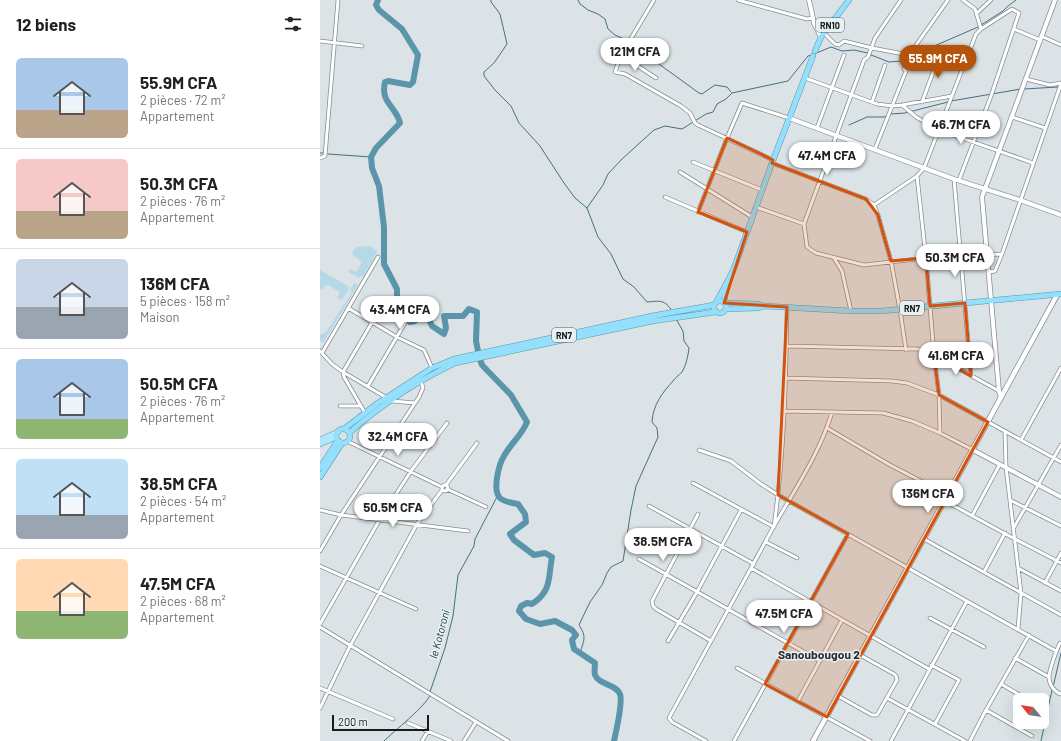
<!DOCTYPE html>
<html lang="fr">
<meta charset="utf-8">
<style>
:root{--surface:#fff;--page:#f6f6f6;--text:#202124;--muted:#757577;--line:#e0e0e0;--accent:#b45309}
body{margin:0;font-family:Barlow,sans-serif;background:var(--page);color:var(--text);height:100vh;display:flex;flex-direction:column;font-size:15px;white-space:nowrap}
*{box-sizing:border-box;margin:0}
p{font-size:13px;color:var(--muted)}
.icon{flex:none;width:22px;height:22px;fill:none;stroke:currentColor;stroke-width:2;stroke-linecap:round;stroke-linejoin:round}
.map{position:relative;flex:1;overflow:hidden}
.drawer{display:flex;flex-direction:column;background:var(--surface);width:320px}
.drawer>*{flex:none}
.needle{width:26px;rotate:300deg}
.fabs{position:absolute;left:693px;top:693px;display:grid;gap:8px}
.fabs a{display:grid;place-items:center;width:36px;height:36px;border-radius:6px;background:var(--surface);box-shadow:0 4px 16px #0002;font-size:20px}
.scale{position:absolute;left:12px;bottom:10px;width:97px;box-sizing:border-box;padding-left:4px;border:2px solid #181b1d;border-top:0;font-size:11px;line-height:14px;white-space:nowrap;color:#181b1d;-webkit-text-stroke:3px #e8f0f4;paint-order:stroke}
.price{position:absolute;translate:-50% -34px;padding:0 9px;border-radius:14px;background:#fff;color:#222;font-size:13px;line-height:26px;filter:drop-shadow(0 1px 2px #0008)}
.price::after{content:'';position:absolute;left:50%;top:24px;width:12px;height:9px;margin-left:-6px;background:inherit;clip-path:polygon(0 0,100% 0,50% 100%)}
.price.current{background:var(--accent);color:#fff}
ul{padding:0;list-style:none}
li{display:flex;align-items:center;gap:12px;height:100px;padding:0 16px}
li+li{border-top:1px solid var(--line)}
li span{display:grid;place-items:center;flex:none;width:112px;height:80px;border-radius:6px;color:#555}
li>.icon{margin-inline-start:auto}
span .icon{width:48px;height:48px;fill:#fffc;stroke-width:1}
li b{font-size:17px}
h2{display:flex;justify-content:space-between;align-items:center;height:48px;padding:0 16px;font-size:17px}
main{display:flex;flex:1;min-height:0}
.map>svg:first-child{display:block}
</style>
<main>
<section class="drawer">
<h2>12 biens<svg class="icon" aria-label="filters" viewBox="0 0 24 24"><path d="M4 7h16M4 17h16"/><circle cx="9" cy="7" r="2"/><circle cx="15" cy="17" r="2"/></svg></h2>
<ul>
<li><span style="background:linear-gradient(#a9c7e8 65%,#b9a48a 0)"><svg class="icon" aria-label="home" viewBox="0 0 24 24"><path d="M3 11l9-7 9 7M6 9v11h12V9"/></svg></span><div><b>55.9M CFA</b><p>2 pièces · 72 m²</p><p>Appartement</p></div></li>
<li><span style="background:linear-gradient(#f6c9c9 65%,#b9a48a 0)"><svg class="icon" aria-label="home" viewBox="0 0 24 24"><path d="M3 11l9-7 9 7M6 9v11h12V9"/></svg></span><div><b>50.3M CFA</b><p>2 pièces · 76 m²</p><p>Appartement</p></div></li>
<li><span style="background:linear-gradient(#c9d6e8 60%,#9aa5b1 0)"><svg class="icon" aria-label="home" viewBox="0 0 24 24"><path d="M3 11l9-7 9 7M6 9v11h12V9"/></svg></span><div><b>136M CFA</b><p>5 pièces · 158 m²</p><p>Maison</p></div></li>
<li><span style="background:linear-gradient(#a9c7e8 75%,#8fb573 0)"><svg class="icon" aria-label="home" viewBox="0 0 24 24"><path d="M3 11l9-7 9 7M6 9v11h12V9"/></svg></span><div><b>50.5M CFA</b><p>2 pièces · 76 m²</p><p>Appartement</p></div></li>
<li><span style="background:linear-gradient(#bfe0f5 70%,#9aa5b1 0)"><svg class="icon" aria-label="home" viewBox="0 0 24 24"><path d="M3 11l9-7 9 7M6 9v11h12V9"/></svg></span><div><b>38.5M CFA</b><p>2 pièces · 54 m²</p><p>Appartement</p></div></li>
<li><span style="background:linear-gradient(#ffd9b3 65%,#8fb573 0)"><svg class="icon" aria-label="home" viewBox="0 0 24 24"><path d="M3 11l9-7 9 7M6 9v11h12V9"/></svg></span><div><b>47.5M CFA</b><p>2 pièces · 68 m²</p><p>Appartement</p></div></li>
</ul>
</section>
<div class="map">
<svg width="741" height="741" viewBox="0 0 741 741">
<rect width="100%" height="100%" fill="#dbe3e6"/>
<!-- green -->
<path fill="#b5d9e7" d="M51,246L57,252L43,277L41,276L39,278L28,272L30,269L36,272L42,262L32,254L36,247Z
M0,270L28,286L29,289L22,300L17,298L20,292L6,284L2,290L0,289Z
M34,283L38,285L3,343L0,341V335L7,331L32,292L30,290Z"/>
<g fill="none" stroke-linecap="round" stroke-linejoin="round">
<!-- stream -->
<path stroke="#477080" stroke-width="1" d="M171,0V2L180,14L187,44L174,63L164,72V76L175,90L191,106L199,123L220,146L244,183L255,198L267,208L278,237L291,254L303,279L314,287L327,302C339,301 345,299 352,311
M258,0L260,4L268,10L278,14L285,19L288,29L295,35L313,43L332,59L379,93L382,94L395,85L407,87L411,92
M661,25L683,11L688,6L696,0
M494,54L511,47L522,51L534,50L548,53
M551,55L569,62L582,61L592,63L612,47L658,27
M704,89L738,87
M631,101L701,89
M571,114L585,113L628,102
M529,125L547,117H564L568,115
M0,153H3
M8,154L51,157
M267,208L283,185L288,174L302,159L334,130L345,126L362,129L386,114L393,112L397,104L406,99L412,93L468,81L488,56L491,55
M260,653C264,640 267,637 259,625L270,602L282,585L287,573L291,567L303,561L311,510L316,486L338,437L337,428L332,422C333,405 342,393 353,381C355,378 359,375 362,372C366,366 368,356 369,348L364,341L363,331L356,319
M733,687L741,653
M110,692L125,648L133,616L138,575L154,546L155,539L178,495
M64,741C73,732 107,705 110,695
M721,741L732,690"/>
<!-- river -->
<path stroke="#5b95ab" stroke-width="6" d="M58,0L56,5L59,10L82,29L98,55L93,82L90,85L68,81L65,82C60,103 76,106 80,123L56,148L51,157L52,168L59,186L64,227V264L77,289V305L83,317L90,322L95,321L98,318V310L101,307L105,311L112,326L124,334L126,328L124,316H143L149,309L157,312L156,341L159,356L162,365L191,395L207,422C202,435 191,443 184,456C179,464 172,490 180,498C184,502 192,503 198,504L205,514L206,522L190,534L194,540L214,555L225,553L232,557C228,578 232,591 212,604L207,603L201,606L199,611L206,619L220,624L235,621L252,630L256,635L252,640L254,649L275,663C275,667 274,672 275,675C279,685 296,684 300,694C303,702 296,732 294,741"/>
<!-- minor casing -->
<g stroke="#878e91" stroke-width="4.5">
<path id="minor" d="M334,0L301,55L295,72L305,74L361,106L370,113L375,123L378,125L453,160
M418,0L487,19L493,18
M581,0L555,38L548,57L544,60L484,224L487,247L496,253L544,265L606,258L682,254
M657,13L671,0
M694,29L720,40
M504,33L515,44L519,45L524,41L552,48L589,55L628,0
M721,36L741,45
M0,41L42,46
M301,55L336,78
M485,78L557,104L573,106L582,105L632,96
M706,79L730,85L741,83
M552,102L565,65
M602,102L621,51
M582,105L596,117L619,130L713,163
M692,117L725,128
M497,128L524,55
M555,149L586,71L584,69L589,55
M0,158L5,156L18,0
M373,162L442,190
M452,163L546,199L554,205L558,215L571,261L580,310L586,350
M360,172L432,217
M597,176L606,258L614,355L619,395L620,433
M634,179L651,376
M639,180L671,96L699,13L692,9L661,29
M345,197L427,232
M554,205L597,176L604,168L656,34L661,29L655,9L643,0
M436,207L484,224
M378,212L407,138L422,103L469,118
M514,258L522,271L531,311
M669,272L675,271L682,254L741,84
M28,308L77,337L104,350L112,368
M466,346L598,349L614,355L679,391
M0,351L12,364L23,372L72,401L95,403
M2,353L58,257
M465,378L572,381L587,383L619,395L741,462
M48,386L85,323
M20,406H41
M464,411L563,413L592,421L620,433L653,450
M45,413L24,377L23,372L61,307
M507,428L570,465L628,495
M685,432L686,467L701,593L698,629
M701,440L741,368
M27,441L122,487
M379,450L411,461L441,484L458,495L736,651
M373,483L454,527C464,454 466,381 467,307
M122 488a3 3 0 1 1 6 0a3 3 0 1 1-6 0Z
M126,485L157,443
M127,489L166,507
M690,500L741,526
M625,501L693,538L741,563
M329,506L434,564
M0,510L21,515L148,531
M378,514L332,601L333,606L336,609L391,641
M652,516L680,464
M693,529L741,445
M604,539L741,615
M446,542L477,558
M0,551L21,515L99,397L103,388L101,381
M319,559L500,661
M0,566L96,609
M431,568L609,669
M698,568L741,591
M664,572L685,533
M725,583L741,553
M610,618L664,647
M0,624L60,519L91,471L127,423
M0,627L188,741
M348,641L377,592L421,510
M740,643C737,649 729,670 729,677C729,684 734,692 741,694
M695,658L729,677
M611,665L639,680L615,724
M417,668L550,741
M681,684L708,700
M0,688L73,719
M518,696L552,715H557L577,680L576,676L574,674L540,655
M567,698L645,741
M478,701L522,620
M0,708L30,646L97,524L122,490
M666,710L712,736
M88,723L131,741
M102,741L108,731
M144,741L156,722
M386,741L352,722L349,718C384,654 419,589 454,526C475,489 500,453 512,412
M414,741L528,534
M571,741L647,601
M650,741L666,710L709,635"/>
</g>
<!-- tertiary casing -->
<g stroke="#878e91" stroke-width="5.5">
<path id="tertiary" d="M489,0L494,23L501,37
M469,118L634,179L700,200L741,215
M681,398L679,391L662,197L735,0
M653,450L741,497"/>
</g>
<!-- secondary casing -->
<g stroke="#878e91" stroke-width="6">
<path id="secondary" d="M493,741L737,295"/>
</g>
<!-- primary casing -->
<g stroke="#5896ad" stroke-width="6">
<path id="primary" d="M0,440L18,432
M0,444L16,437"/>
</g>
<!-- trunk casing -->
<g stroke="#5896ad" stroke-width="6">
<path id="trunk" d="M495,51L501,37L529,0
M406,288L404,303L437,304L444,306
M394 307a6 6 0 1 1 12 0a6 6 0 1 1-12 0Z
M397,301L413,271L452,163L493,56
M406,309L437,308L444,306L531,311H561L741,294
M24,429L58,403L112,368L134,359L332,316L394,305
M16 436a7 7 0 1 1 14 0a7 7 0 1 1-14 0Z
M29,433C61,405 97,381 135,363L333,321L395,312
M0,468L18,440
M0,477L22,443"/>
</g>
<!-- minor -->
<use href="#minor" stroke="#fff" stroke-width="3"/>
<!-- tertiary -->
<use href="#tertiary" stroke="#fff" stroke-width="4"/>
<!-- secondary -->
<use href="#secondary" stroke="#fff" stroke-width="4.5"/>
<!-- primary -->
<use href="#primary" stroke="#afe8fd" stroke-width="5"/>
<!-- trunk -->
<use href="#trunk" stroke="#94e0fc" stroke-width="5"/>
</g>
<!-- marked area -->
<path fill="#d3530e" fill-opacity="0.2" stroke="#d3530e" stroke-width="3" stroke-linejoin="round" d="M407,138L453,160L452,163L546,199L558,215L571,261L606,258L610,306L645,303L651,376L614,355L619,395L668,422L507,717L445,684L528,534L458,495L467,307L404,303L427,232L378,212Z"/>
<g text-anchor="middle" dominant-baseline="central" stroke-width="3" stroke-linejoin="round" paint-order="stroke">
<!-- shield labels -->
<g fill="#e8f0f4" stroke="#565b5e" stroke-width="1">
<rect x="496" y="18" width="28" height="14" rx="3"/>
<rect x="580" y="301" width="24" height="14" rx="3"/>
<rect x="232" y="328" width="24" height="14" rx="3"/>
</g>
<g font-size="9" font-weight="bold" fill="#181b1d">
<text x="510" y="25">RN10</text>
<text x="592" y="308">RN7</text>
<text x="244" y="335">RN7</text>
</g>
<!-- water labels -->
<g font-size="11" font-style="italic" fill="#14323c" stroke="#e8f0f4">
<text transform="translate(119 634) rotate(-75)">le Kotoroni</text>
</g>
<!-- quarter labels -->
<g font-size="12" font-weight="bold" fill="#262c2f" stroke="#e8f0f4">
<text x="499" y="654">Sanoubougou 2</text>
</g>
</g>
</svg>
<div class="fabs">
<a><svg class="needle" viewBox="-14 -14 28 28"><path d="M0-13l5 13h-10z" fill="#e53935"/><path d="M0 13l5-13h-10z" fill="#757577"/></svg></a>
</div>
<div class="scale">200 m</div>
<b class="price" style="left:315px;top:72px">121M CFA</b>
<b class="price current" style="left:618px;top:79px">55.9M CFA</b>
<b class="price" style="left:641px;top:145px">46.7M CFA</b>
<b class="price" style="left:507px;top:176px">47.4M CFA</b>
<b class="price" style="left:635px;top:278px">50.3M CFA</b>
<b class="price" style="left:80px;top:330px">43.4M CFA</b>
<b class="price" style="left:636px;top:376px">41.6M CFA</b>
<b class="price" style="left:78px;top:457px">32.4M CFA</b>
<b class="price" style="left:608px;top:514px">136M CFA</b>
<b class="price" style="left:73px;top:528px">50.5M CFA</b>
<b class="price" style="left:343px;top:562px">38.5M CFA</b>
<b class="price" style="left:464px;top:634px">47.5M CFA</b>
</div>
</main>
